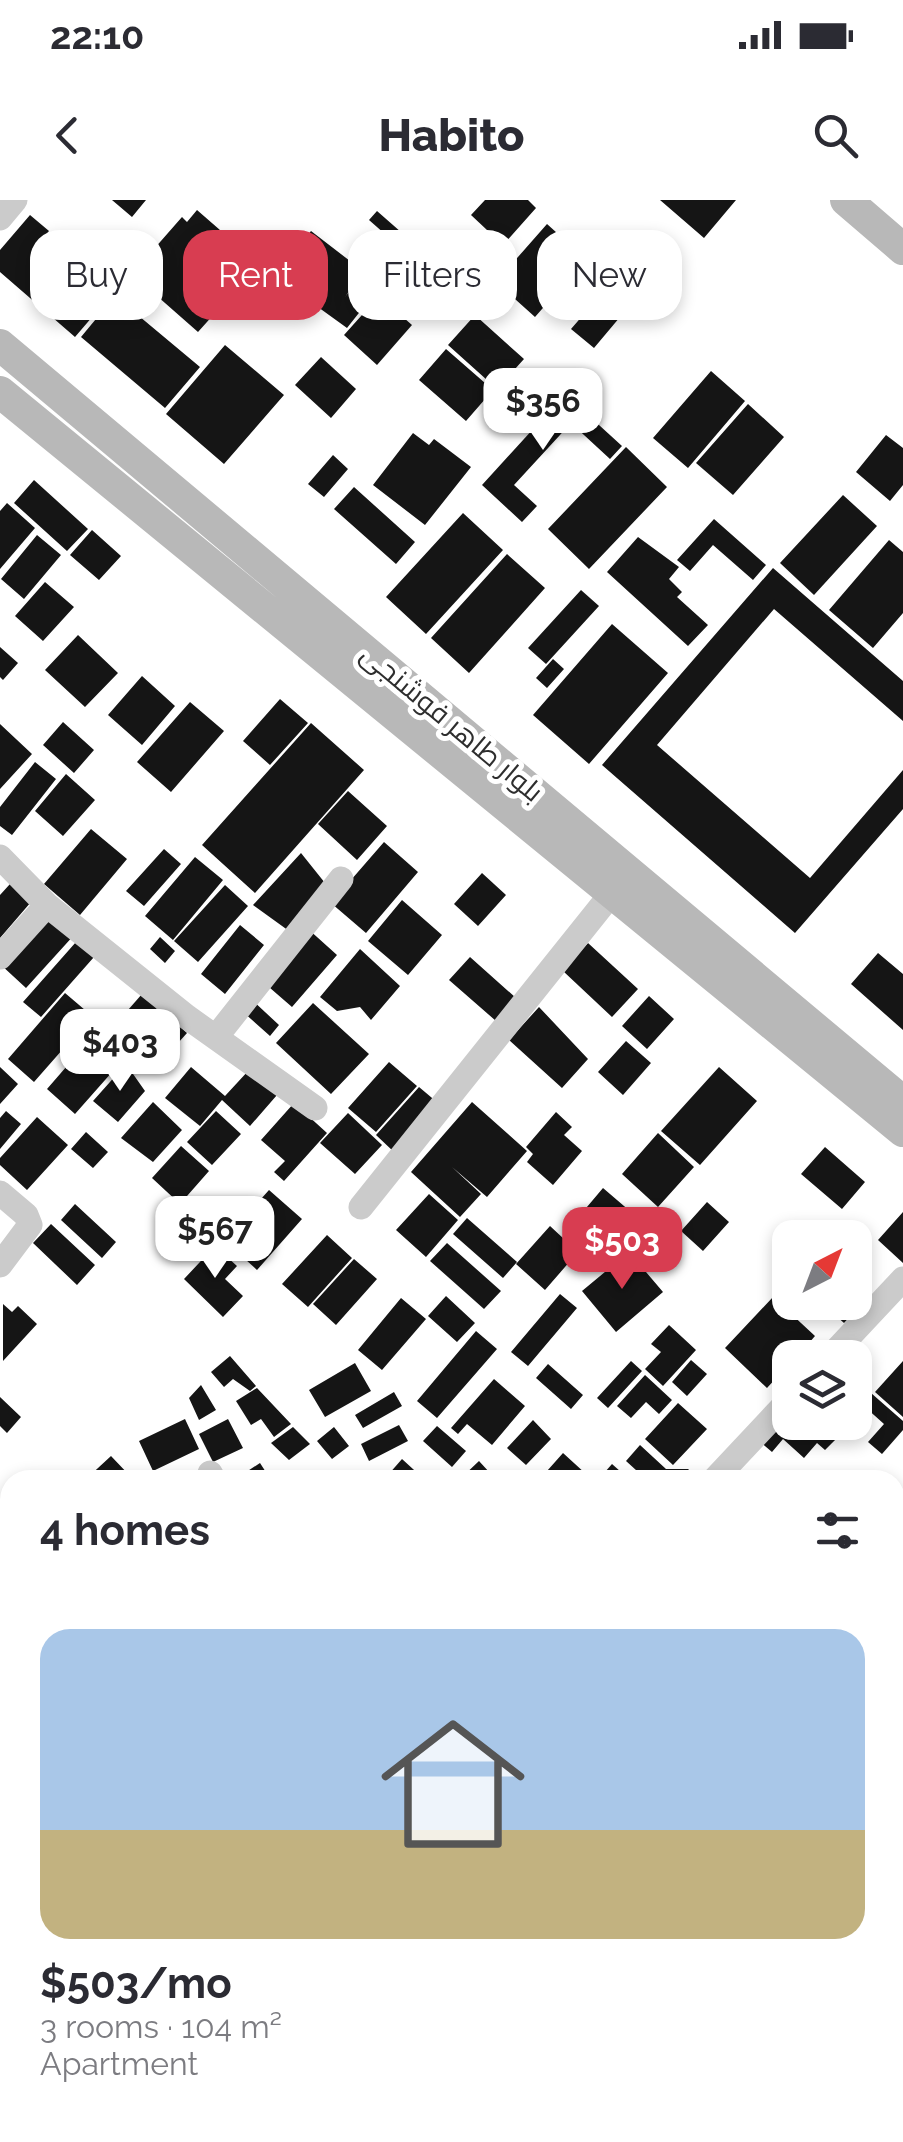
<!DOCTYPE html>
<meta charset="utf-8">
<style>
:root{--surface:#fff;--page:#f7f7f7;--text:#2b2b33;--muted:#7c7c81;--line:#e1e1e2;--accent:#d83d51}
body{margin:0;font-family:Raleway,Cairo,sans-serif;background:var(--page);color:var(--text);height:100vh;display:flex;flex-direction:column;font-size:38px;white-space:nowrap}
*{box-sizing:border-box;margin:0}
p{font-size:32px;color:var(--muted)}
.icon{flex:none;width:55px;height:55px;fill:none;stroke:currentColor;stroke-width:2;stroke-linecap:round;stroke-linejoin:round}
.map{position:relative;flex:1;overflow:hidden}
.side{position:absolute;left:0px;top:1270px;width:905px;height:672px;display:flex;flex-direction:column;background:var(--surface);border-radius:30px 30px 0 0;box-shadow:0 5px 15px #0003}
.side>*{flex:none}
.guide{position:absolute;left:30px;top:30px;width:845px;height:90px;display:flex;gap:20px}
.needle{width:65px;rotate:42deg}
.buttons{position:absolute;left:772px;top:1020px;display:grid;gap:20px}
.buttons a{display:grid;place-items:center;width:100px;height:100px;border-radius:20px;background:var(--surface);box-shadow:0 5px 15px #0003;font-size:50px}
.price{position:absolute;translate:-50% -85px;padding:0 22px;border-radius:20px;background:#fff;color:#222;font-size:32px;line-height:65px;filter:drop-shadow(0 2px 5px #0008)}
.price::after{content:'';position:absolute;left:50%;top:60px;width:30px;height:22px;margin-left:-15px;background:inherit;clip-path:polygon(0 0,100% 0,50% 100%)}
.price.current{background:var(--accent);color:#fff}
ul{padding:0;list-style:none}
li{display:grid;align-content:center;gap:20px;height:530px;padding:0 40px}
li+li{border-top:2px solid var(--line)}
li span{display:grid;place-items:center;height:310px;border-radius:30px;color:#555}
li>.icon{margin-inline-start:auto}
span .icon{width:180px;height:180px;fill:#fffc;stroke-width:1}
li b{font-size:42px}
h2{display:flex;justify-content:space-between;align-items:center;height:120px;padding:0 40px;font-size:42px}
.pill{padding:0 35px;border-radius:30px;background:var(--surface);box-shadow:0 5px 15px #0003;font-size:35px;line-height:90px}
.pill.current{background:var(--accent);color:#fff}
.status{display:flex;justify-content:space-between;align-items:center;height:70px;padding:0 50px;background:var(--surface);direction:ltr}
.status svg{height:28px;fill:currentColor}
header{display:flex;justify-content:space-between;align-items:center;height:130px;padding:0 40px;background:var(--surface);font-size:45px;font-weight:800}
.map>svg:first-child{display:block}
</style>
<div class="status"><b>22:10</b><svg viewBox="0 0 49 12"><path d="M0 12V9h3v3zM5 12V6h3v6zM10 12V3h3v9zM15 12V0h3v12zM26 1h20v11H26zM47 4h2v5h-2z"/></svg></div>
<header><svg class="icon" aria-label="back" viewBox="0 0 24 24"><path d="M15 5l-7 7 7 7"/></svg>Habito<svg class="icon" aria-label="search" viewBox="0 0 24 24"><circle cx="10" cy="10" r="6"/><path d="M15 15l6 6"/></svg></header>
<div class="map">
<svg width="903" height="1942" viewBox="0 0 903 1942">
<rect width="100%" height="100%" fill="#fff"/>
<!-- building -->
<path fill="#151515" d="M112,0H146L132,17Z
M485,0H528L536,8L503,45L471,15Z
M660,0H736L704,38Z
M197,10L259,64L198,132L132,74L182,17L187,22Z
M377,11L418,47L410,56L369,20Z
M30,15L49,31L32,51L99,109L75,137L0,72V50Z
M547,24L586,59L535,117L496,82Z
M311,31L363,71L345,97L365,71L381,85L347,128L275,76Z
M620,31L662,67L594,148L571,129L584,114L564,98Z
M115,96L200,167L165,208L81,137Z
M379,96L412,125L377,165L344,135Z
M475,115L524,159L497,189L448,145Z
M225,145L284,195L224,264L166,214Z
M446,149L493,190L466,221L419,180Z
M321,157L356,189L331,218L295,185Z
M711,171L745,201L688,268L653,238Z
M565,194L622,246L610,259L571,223L514,285L537,306L522,322L482,285Z
M748,204L784,237L733,295L696,263Z
M413,233L429,245L434,239L471,267L425,325L373,285Z
M886,235L903,248V285L890,301L856,272Z
M626,247L667,287L589,369L548,329Z
M333,255L348,269L324,297L308,284Z
M34,280L88,329L67,351L14,303Z
M354,287L415,342L396,364L334,309Z
M843,295L877,326L814,395L780,363Z
M7,303L35,328L0,369V311Z
M463,313L503,350L426,434L386,397Z
M714,319L766,365L753,380L713,345L690,371L677,360Z
M92,330L121,356L99,380L70,355Z
M37,335L61,355L24,399L1,379Z
M638,337L679,367L669,379L682,392L677,397L708,425L688,446L607,372Z
M889,340L903,352V413L873,448L829,410Z
M507,354L545,388L469,473L431,438Z
M773,368L903,481V521L774,409L657,545L810,678L903,570V609L795,733L602,565Z
M45,382L74,407L43,441L15,416Z
M581,390L599,406L546,464L528,448Z
M612,424L668,473L589,564L533,515Z
M78,435L118,473L85,507L45,470Z
M0,447L18,463L3,480L0,477Z
M553,459L564,469L547,488L536,478Z
M142,476L175,506L142,545L108,515Z
M280,499L308,523L270,565L243,541Z
M190,502L224,531L171,592L137,562Z
M63,522L94,550L74,573L43,545Z
M311,523L364,570L255,693L202,645Z
M0,524L32,554L0,589Z
M35,562L56,579L12,635L0,626V607Z
M66,574L95,600L63,636L35,611Z
M348,591L387,626L357,660L318,624Z
M91,629L127,659L80,715L44,684Z
M384,642L418,672L366,733L331,703Z
M164,649L181,664L144,706L126,691Z
M301,653L329,688L289,731L253,705Z
M195,657L223,680L173,740L145,716Z
M482,673L506,695L478,726L454,704Z
M10,684L31,702L0,738V695Z
M225,685L248,706L198,762L174,741Z
M402,700L442,735L408,775L368,741Z
M49,710L75,734L26,788L0,764Z
M240,725L264,745L225,794L201,774Z
M307,728L337,755L292,807L262,781Z
M160,737L175,751L165,763L150,749Z
M76,742L94,757L41,817L23,802Z
M588,743L638,789L612,817L563,771Z
M360,749L400,786L371,820L360,807L337,811L320,797Z
M878,753L903,774V830L851,784Z
M470,757L516,798L496,821L449,780Z
M65,793L92,816L34,882L8,859Z
M142,794L158,807L137,832L121,818Z
M649,796L674,819L647,849L622,826Z
M252,800L279,825L270,836L242,811Z
M313,803L369,854L331,894L276,843Z
M539,807L588,859L562,888L509,840Z
M160,809L187,833L152,872L125,848Z
M99,829L128,854L75,914L47,889Z
M626,841L651,863L623,895L598,872Z
M389,862L417,886L376,932L348,908Z
M126,864L145,891L118,922L93,901Z
M0,867L18,884L0,904Z
M191,867L225,896L249,870L277,895L250,926L222,900L200,926L165,898Z
M719,867L757,901L700,965L661,931Z
M419,887L438,903L394,952L376,935Z
M153,902L182,930L153,962L121,938Z
M472,902L527,951L487,997L452,967L481,994L460,1017L411,972Z
M294,903L327,933L284,981L274,972L285,961L261,940Z
M6,911L21,924L0,949V918Z
M216,911L241,934L212,965L187,942Z
M556,912L572,927L564,935L582,951L553,985L527,962L533,954L526,947Z
M348,913L382,945L355,974L320,943Z
M37,917L68,945L27,990L0,965V958Z
M86,932L108,952L93,968L71,949Z
M658,933L694,967L658,1007L622,974Z
M181,946L209,971L180,1004L152,978Z
M825,947L865,982L842,1009L801,974Z
M603,988L638,1018L601,1062L565,1033Z
M269,990L302,1019L257,1070L224,1040Z
M429,994L458,1020L426,1057L396,1030Z
M707,1002L729,1022L703,1051L681,1031Z
M197,1003L231,1030L220,1043L187,1015Z
M75,1004L116,1042L102,1058L61,1020Z
M903,1012V1063L878,1040Z
M467,1018L517,1062L503,1078L453,1034Z
M51,1024L95,1065L77,1085L33,1043Z
M550,1026L578,1052L545,1090L516,1064Z
M327,1035L352,1058L308,1107L282,1084Z
M447,1043L501,1091L484,1109L430,1061Z
M215,1046L237,1066L225,1079L243,1096L223,1117L184,1079Z
M629,1052L663,1092L616,1132L582,1091Z
M354,1059L377,1079L336,1125L313,1104Z
M861,1087L870,1096L844,1123L835,1115L846,1102H855Z
M560,1094L577,1108L528,1166L511,1152Z
M446,1096L475,1123L457,1142L428,1116Z
M773,1097L815,1136L796,1158H790V1163L767,1188L725,1148Z
M401,1098L426,1119L382,1170L358,1150Z
M3,1104L12,1112L18,1106L37,1124L3,1161Z
M669,1125L696,1150L663,1186L645,1169L661,1152L651,1144Z
M476,1131L497,1149L437,1218L417,1201Z
M230,1156L256,1186L250,1191L233,1179L224,1187L211,1172Z
M691,1160L707,1174L687,1196L672,1182Z
M631,1161L642,1171L608,1208L597,1198Z
M903,1161V1217L875,1192Z
M355,1163L371,1191L325,1217L309,1190Z
M548,1164L583,1195L571,1209L536,1178Z
M645,1175L672,1200L659,1214L646,1202L631,1218L617,1206Z
M494,1179L525,1206L492,1245L467,1224L458,1234L451,1228Z
M855,1179L903,1221V1230L882,1254L868,1242L884,1224L855,1198Z
M201,1185L216,1210L199,1220L189,1198Z
M257,1188L291,1224L274,1237L261,1219L251,1225L236,1201Z
M394,1192L402,1206L363,1228L355,1215Z
M0,1197L21,1217L7,1233L0,1226Z
M678,1203L707,1229L673,1265L645,1239Z
M790,1205V1222H824L839,1236L825,1250L817,1243L804,1258L783,1239L772,1252L758,1240Z
M185,1219L199,1249L153,1271L139,1241Z
M228,1219L243,1248L213,1262L199,1234Z
M533,1220L551,1239L526,1265L507,1248Z
M399,1225L408,1241L369,1261L361,1244Z
M437,1226L466,1251L452,1267L423,1241Z
M293,1227L310,1244L289,1260L271,1243Z
M334,1227L349,1246L332,1259L317,1241Z
M640,1245L666,1269H688L700,1280H647L626,1261Z
M563,1253L586,1274L581,1280H539Z
M111,1256L130,1276L125,1280H85Z
M402,1259L425,1280H393L388,1275Z
M479,1261L490,1273L486,1280H459Z
M260,1263L271,1280H234Z
M612,1264L630,1280H598Z
M899,1304L903,1335L895,1344V1309Z
M10,1415V1470L7,1473L0,1466V1427Z
M899,1439L903,1443V1503L895,1495V1443Z
M895,1509L903,1517V1578L895,1587Z
M10,1615V1658L0,1648V1625Z
M0,1678L10,1687V1718L0,1710Z
M903,1748V1829L900,1833L895,1829V1757Z
M0,1774L10,1783V1815L0,1806Z
M211,1932H235L246,1942H203Z
M525,1932H569L580,1942H535Z"/>
<g fill="none" stroke-linecap="round" stroke-linejoin="round">
<!-- street -->
<path stroke="#cbcbcb" stroke-width="25" d="M0,18L15,0
M0,657L47,705L187,817L315,908
M0,757L47,705
M216,837L341,679
M0,993L26,1015L30,1025L0,1065
M361,1007L612,693
M829,1158L903,1079
M210,1273L214,1280
M714,1280L790,1199
M0,1533L10,1541
M0,1848L10,1836
M492,1932L504,1942"/>
<!-- secondary -->
<path stroke="#b8b8b8" stroke-width="32" d="M846,0L903,49
M0,145L903,902
M0,192L903,931"/>
</g>
<g text-anchor="middle" dominant-baseline="central" stroke-width="10" stroke-linejoin="round" paint-order="stroke">
<!-- street labels -->
<g font-size="28" fill="#2e2e2e" stroke="#fff">
<text transform="translate(452 523) rotate(40)">بلوار طاهر فوشنجی</text>
</g>
</g>
</svg>
<div class="buttons">
<a><svg class="needle" viewBox="-14 -14 28 28"><path d="M0-13l5 13h-10z" fill="#e53935"/><path d="M0 13l5-13h-10z" fill="#7c7c81"/></svg></a>
<a><svg class="icon" aria-label="layers" viewBox="0 0 24 24"><path d="M12 4l9 5-9 5-9-5zM3 14l9 5 9-5"/></svg></a>
</div>
<b class="price" style="left:543px;top:253px">$356</b>
<b class="price" style="left:120px;top:894px">$403</b>
<b class="price" style="left:215px;top:1081px">$567</b>
<b class="price current" style="left:622px;top:1092px">$503</b>
<div class="guide">
<a class="pill">Buy</a>
<a class="pill current">Rent</a>
<a class="pill">Filters</a>
<a class="pill">New</a>
</div>
<section class="side">
<h2>4 homes<svg class="icon" aria-label="filters" viewBox="0 0 24 24"><path d="M4 7h16M4 17h16"/><circle cx="9" cy="7" r="2"/><circle cx="15" cy="17" r="2"/></svg></h2>
<ul>
<li><span style="background:linear-gradient(#a9c7e8 65%,#c2b280 0)"><svg class="icon" aria-label="home" viewBox="0 0 24 24"><path d="M3 11l9-7 9 7M6 9v11h12V9"/></svg></span><div><b>$503/mo</b><p>3 rooms · 104 m²</p><p>Apartment</p></div></li>
</ul>
</section>
</div>
